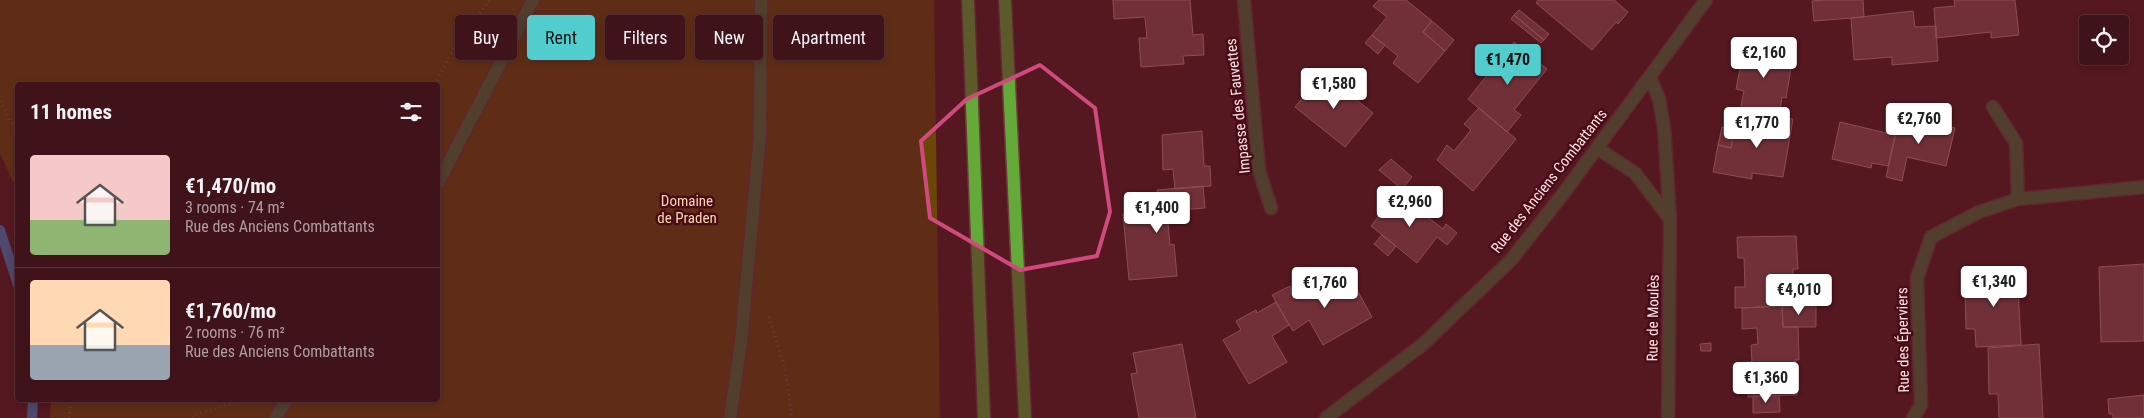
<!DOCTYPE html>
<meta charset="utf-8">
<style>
:root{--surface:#401219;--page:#471b22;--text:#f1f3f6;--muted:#ae9ea2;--line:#593238;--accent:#52cdcd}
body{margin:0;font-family:"Roboto Condensed",sans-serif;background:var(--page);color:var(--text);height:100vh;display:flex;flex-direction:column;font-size:19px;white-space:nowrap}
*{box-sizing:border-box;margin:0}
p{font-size:16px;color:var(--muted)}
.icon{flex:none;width:28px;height:28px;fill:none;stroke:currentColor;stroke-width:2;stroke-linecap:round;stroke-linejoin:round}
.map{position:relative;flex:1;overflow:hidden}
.side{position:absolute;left:15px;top:82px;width:425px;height:320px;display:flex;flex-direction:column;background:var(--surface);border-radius:5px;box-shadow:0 2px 8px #0003,0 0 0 1px var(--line)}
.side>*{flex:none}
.banner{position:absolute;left:455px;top:15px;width:475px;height:45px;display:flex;gap:10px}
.buttons{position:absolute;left:2079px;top:15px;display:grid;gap:10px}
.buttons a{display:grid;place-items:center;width:50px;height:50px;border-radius:5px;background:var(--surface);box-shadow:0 2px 8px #0003,0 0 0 1px var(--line);font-size:25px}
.price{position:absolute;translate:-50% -42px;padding:0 11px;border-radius:5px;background:#fff;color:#222;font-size:16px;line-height:32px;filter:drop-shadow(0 1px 2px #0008)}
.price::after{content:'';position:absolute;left:50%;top:30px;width:15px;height:11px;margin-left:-8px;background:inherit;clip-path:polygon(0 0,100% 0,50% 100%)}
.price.current{background:var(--accent);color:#111}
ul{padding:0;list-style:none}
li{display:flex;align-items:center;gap:15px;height:125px;padding:0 15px}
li+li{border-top:1px solid var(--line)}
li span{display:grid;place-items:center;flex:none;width:140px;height:100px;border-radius:5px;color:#555}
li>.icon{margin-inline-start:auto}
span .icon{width:60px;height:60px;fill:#fffc;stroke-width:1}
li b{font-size:21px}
h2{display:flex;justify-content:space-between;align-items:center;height:60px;padding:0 15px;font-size:21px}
.tag{padding:0 18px;border-radius:5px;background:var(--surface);box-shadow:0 2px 8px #0003,0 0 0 1px var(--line);font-size:18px;line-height:45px}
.tag.current{background:var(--accent);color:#111}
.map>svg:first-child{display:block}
</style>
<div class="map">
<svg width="2144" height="418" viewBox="0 0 2144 418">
<rect width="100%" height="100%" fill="#551821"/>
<!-- green -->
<path fill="#6a4707" d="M0,0H934L940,418H50L51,400H438V85H18L17,190L0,154Z"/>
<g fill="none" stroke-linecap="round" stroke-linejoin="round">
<!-- stream -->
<path stroke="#4783cf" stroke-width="10" d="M0,230L18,285
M32,418L33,400"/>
</g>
<!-- building -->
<path fill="#924e54" stroke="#d48a8f" d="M1113,0H1190L1193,35L1203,34L1204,55L1183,56L1184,64L1141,67L1139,38H1147L1145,17L1114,19Z
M1379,0H1406L1432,21L1423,32L1445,51L1418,83L1393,63L1398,56L1372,35L1387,17L1373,6Z
M1538,0H1614L1628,12L1618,24L1616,22L1592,50L1536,3Z
M1824,0H1863L1864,17L1814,21L1812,1Z
M1954,0H2015L2019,35L1991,38V32L1936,38L1934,8L1955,6Z
M1519,10L1549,34L1544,40L1514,15Z
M1913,11L1915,27L1936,26L1938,61L1892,65V57L1854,60L1851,18Z
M1514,15L1544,40L1541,43L1511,19Z
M1432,21L1454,40L1445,51L1423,32Z
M1372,35L1385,45L1378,54L1365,43Z
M1514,42L1547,69L1514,110L1521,115L1507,132L1468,99Z
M1745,44L1794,51L1786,98L1782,97L1779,118L1740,111L1744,91L1736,89Z
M1323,73L1373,113L1345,147L1295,107Z
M1479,108L1516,139L1473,191L1437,160L1447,145L1454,151L1471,130L1464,124Z
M1738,111L1753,113L1749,132L1734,130Z
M1753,113L1793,119L1783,177L1752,173V179L1713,172L1718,145L1731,148L1734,130L1749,132Z
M1900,116L1955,128L1946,166L1907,157L1902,181L1886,177Z
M1840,122L1895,135L1888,166L1872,163L1871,168L1832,159Z
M1722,127L1734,130L1731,148L1718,145Z
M1202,131L1204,166H1210L1211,186L1175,189L1173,169L1163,170L1162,135Z
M1391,159L1412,177L1402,189L1379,170Z
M1203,186L1205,208L1167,211L1170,245L1174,244L1177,276L1129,280L1123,214L1159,211L1157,190Z
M1397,193L1443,229L1446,224L1457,233L1447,245L1437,237L1417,263L1371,226Z
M1382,235L1396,246L1388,256L1374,244Z
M1796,236L1798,269H1793V306L1735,308V287H1745L1744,258H1738L1737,237Z
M2144,264V341L2101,342L2099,267Z
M2017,268L2021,345L1976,347L1975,329H1966L1965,289L1974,288L1972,270Z
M1350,277L1372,317L1323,345L1309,320L1293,331L1272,295L1290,286L1296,298L1321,284L1325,291Z
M1276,302L1289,325L1272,336L1287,362L1249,384L1223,340L1241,330L1236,321L1256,310L1257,313Z
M1782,306L1783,327H1798L1799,360H1795L1797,395L1748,397L1747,362H1752L1751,345L1758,344L1757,328L1742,329V308Z
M1782,306H1816V327H1783Z
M1711,343V351H1701L1700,344Z
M1182,344L1196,418H1139L1131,374L1137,373L1133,353Z
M2039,344L2043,418H1999L1998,394H1989L1988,348Z
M1779,395L1780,412L1753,413V396Z
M2144,395V418H2113V414H2109L2108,399Z"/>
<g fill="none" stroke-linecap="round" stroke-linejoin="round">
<!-- minor casing -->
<g stroke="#703840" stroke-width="15">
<path id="minor" d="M1244,0L1259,170L1271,208
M1650,77L1659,99L1664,127L1670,219L1668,418
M1993,107L2016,143L2018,199
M1597,148L1635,173L1670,219
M438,183L533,0
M276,418L286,400
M730,418L741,342L760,134L761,0
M1326,418L1422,345L1511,260L1563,194L1706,0
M1913,418L1921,405L1917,278L1931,237L1979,212L2018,199L2144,187"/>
</g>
<!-- major casing -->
<g stroke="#703840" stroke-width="15">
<path id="major" d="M968,0L984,418
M1005,0L1025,418"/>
</g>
<!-- path -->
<path stroke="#8d5c62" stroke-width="3" stroke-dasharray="1 4" stroke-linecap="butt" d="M435,85L454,47L490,0
M0,101L18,134
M769,317L785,369L792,418
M69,418L71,400
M193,418L194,415L243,400"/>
<!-- minor -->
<use href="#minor" stroke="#4d6e3b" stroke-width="12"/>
<!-- major -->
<use href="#major" stroke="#64aa38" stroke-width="12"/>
</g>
<!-- marked area -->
<path d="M0 0H2144V418H0ZM1040,65L1095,108L1110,212L1097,256L1020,270L930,218L921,141L967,99Z" fill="#551821" fill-opacity=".55" fill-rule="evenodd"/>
<path fill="none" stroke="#d04a7d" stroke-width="4" stroke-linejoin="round" d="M1040,65L1095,108L1110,212L1097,256L1020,270L930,218L921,141L967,99Z"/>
<g text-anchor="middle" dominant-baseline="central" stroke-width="5" stroke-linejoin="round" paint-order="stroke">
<!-- street labels -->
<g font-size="15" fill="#fbe2e3" stroke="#490c17">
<text transform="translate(1238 106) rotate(-96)">Impasse des Fauvettes</text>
<text transform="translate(1549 181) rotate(-52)">Rue des Anciens Combattants</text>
<text transform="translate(1653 318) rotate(-89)">Rue de Moulès</text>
<text transform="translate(1903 340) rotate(-91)">Rue des Éperviers</text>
</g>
<!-- park labels -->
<g font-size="15" fill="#f7d8ae" stroke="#490c17">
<text x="687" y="201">Domaine<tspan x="687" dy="17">de Praden</tspan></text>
</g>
</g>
</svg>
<div class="buttons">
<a><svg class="icon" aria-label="locate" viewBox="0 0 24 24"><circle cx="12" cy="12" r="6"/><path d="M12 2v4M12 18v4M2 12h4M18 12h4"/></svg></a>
</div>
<b class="price" style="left:1764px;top:79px">€2,160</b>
<b class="price current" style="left:1508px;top:86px">€1,470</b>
<b class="price" style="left:1334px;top:110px">€1,580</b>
<b class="price" style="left:1919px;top:145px">€2,760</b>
<b class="price" style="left:1757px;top:149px">€1,770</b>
<b class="price" style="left:1410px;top:228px">€2,960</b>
<b class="price" style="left:1157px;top:234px">€1,400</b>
<b class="price" style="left:1994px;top:308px">€1,340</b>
<b class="price" style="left:1325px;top:309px">€1,760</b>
<b class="price" style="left:1799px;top:316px">€4,010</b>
<b class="price" style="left:1766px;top:404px">€1,360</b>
<div class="banner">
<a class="tag">Buy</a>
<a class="tag current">Rent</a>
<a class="tag">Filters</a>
<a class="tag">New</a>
<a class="tag">Apartment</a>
</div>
<section class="side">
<h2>11 homes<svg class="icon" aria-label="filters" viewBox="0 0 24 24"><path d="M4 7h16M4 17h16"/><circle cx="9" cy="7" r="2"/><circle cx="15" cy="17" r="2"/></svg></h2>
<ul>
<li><span style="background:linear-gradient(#f6c9c9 65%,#8fb573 0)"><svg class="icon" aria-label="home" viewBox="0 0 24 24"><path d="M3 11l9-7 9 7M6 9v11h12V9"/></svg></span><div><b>€1,470/mo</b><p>3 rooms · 74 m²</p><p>Rue des Anciens Combattants</p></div></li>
<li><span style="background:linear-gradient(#ffd9b3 65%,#9aa5b1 0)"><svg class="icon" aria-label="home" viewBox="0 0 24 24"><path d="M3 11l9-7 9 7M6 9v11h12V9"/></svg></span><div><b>€1,760/mo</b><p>2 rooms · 76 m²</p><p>Rue des Anciens Combattants</p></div></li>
</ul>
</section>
</div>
